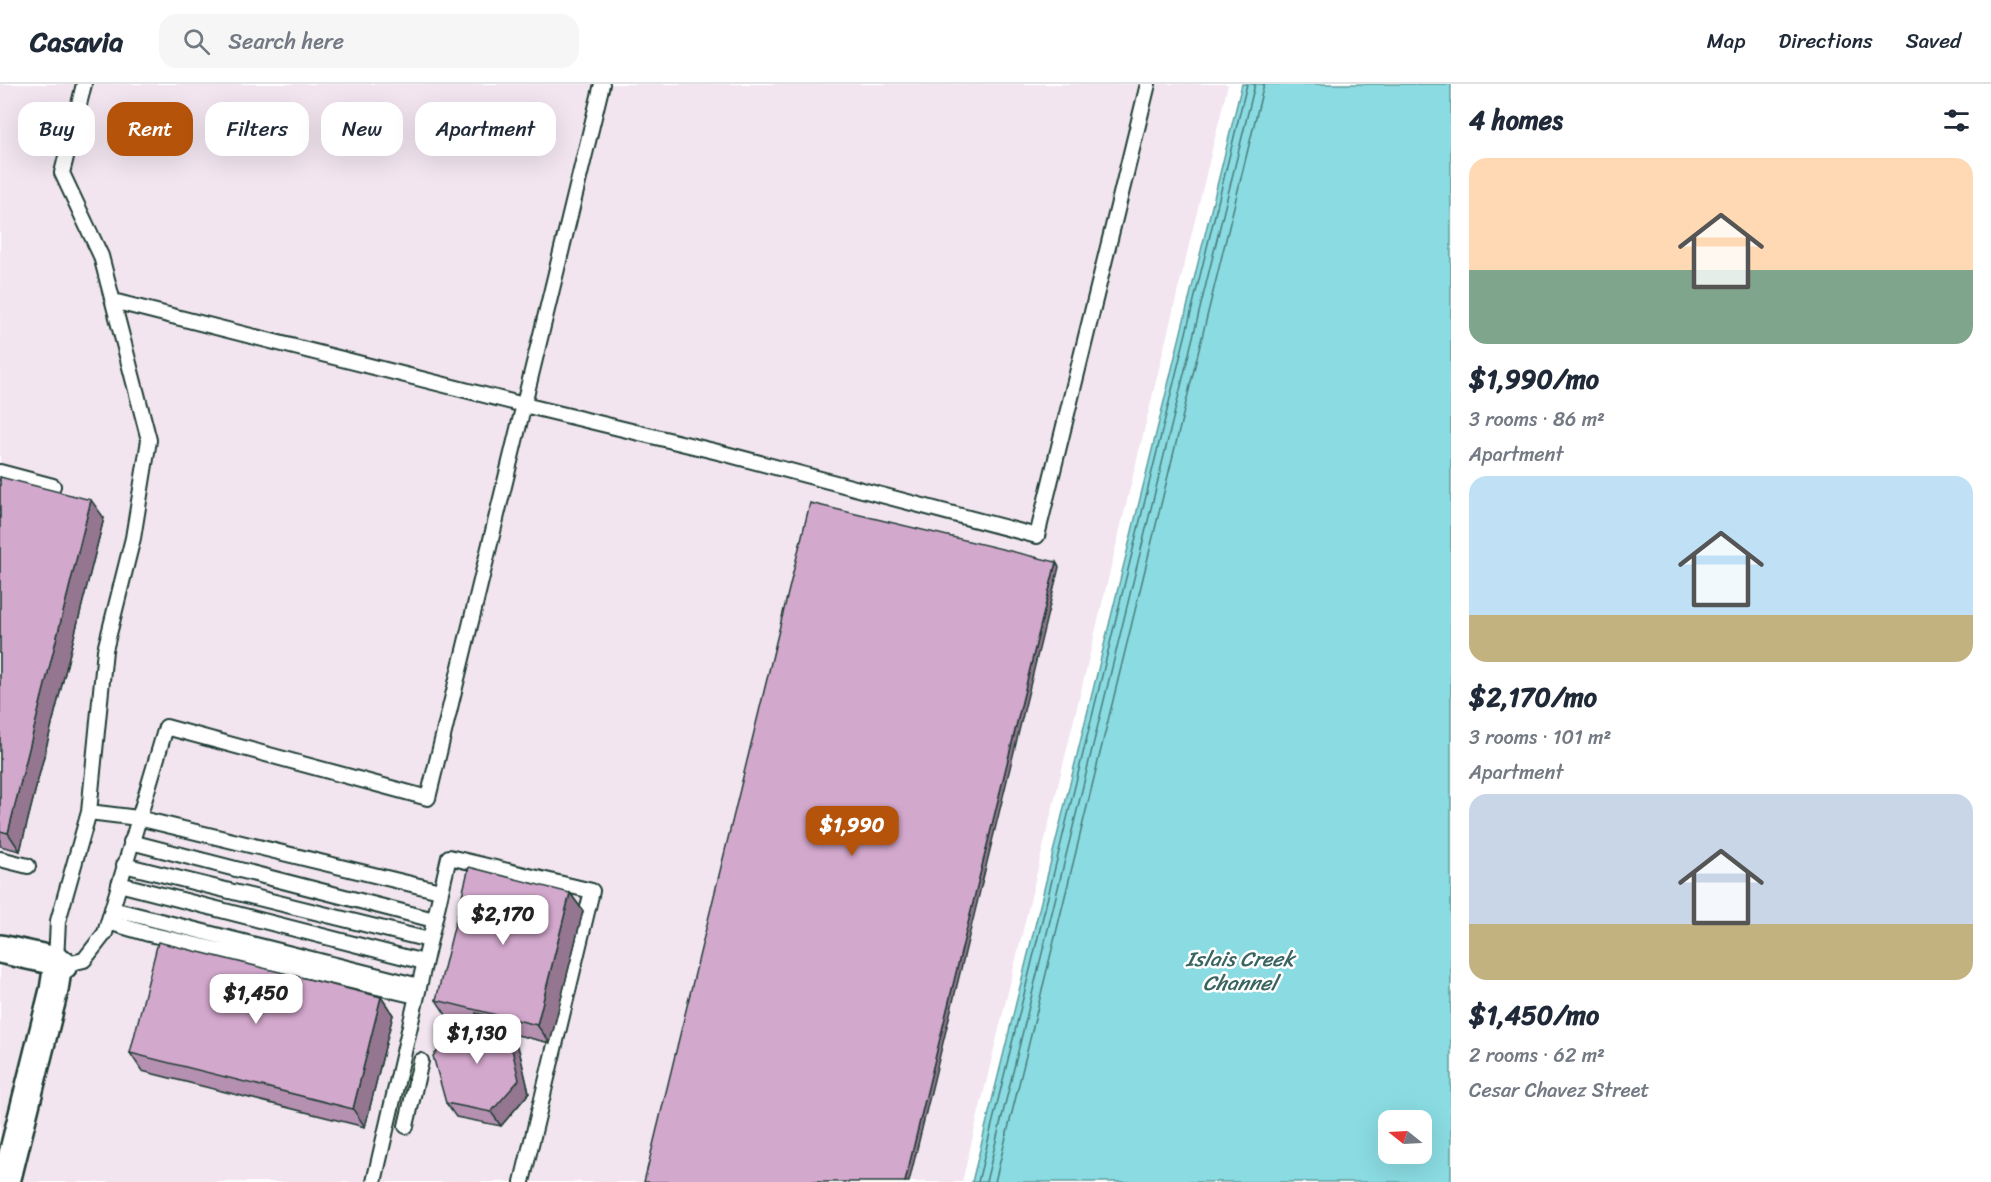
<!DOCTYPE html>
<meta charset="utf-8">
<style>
:root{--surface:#fff;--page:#f6f6f7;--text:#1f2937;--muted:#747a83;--line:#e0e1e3;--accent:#b45309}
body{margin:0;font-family:Sriracha,sans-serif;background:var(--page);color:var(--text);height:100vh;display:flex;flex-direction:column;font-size:22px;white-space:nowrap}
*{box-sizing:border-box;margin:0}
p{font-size:20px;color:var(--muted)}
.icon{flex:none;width:33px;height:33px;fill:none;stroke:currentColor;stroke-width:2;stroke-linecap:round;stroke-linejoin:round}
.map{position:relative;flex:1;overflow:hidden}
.details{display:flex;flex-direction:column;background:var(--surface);width:540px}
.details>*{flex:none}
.top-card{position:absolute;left:18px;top:18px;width:570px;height:54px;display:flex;gap:12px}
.needle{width:39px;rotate:288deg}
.buttons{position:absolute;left:1378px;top:1026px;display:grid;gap:12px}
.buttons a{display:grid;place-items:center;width:54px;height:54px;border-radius:12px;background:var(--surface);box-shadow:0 6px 24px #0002;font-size:30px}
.price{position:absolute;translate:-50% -51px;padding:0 14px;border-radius:12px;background:#fff;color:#222;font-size:20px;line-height:39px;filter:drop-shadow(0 2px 3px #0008)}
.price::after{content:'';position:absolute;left:50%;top:36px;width:18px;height:14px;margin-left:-9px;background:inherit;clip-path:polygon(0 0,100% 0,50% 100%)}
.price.on{background:var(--accent);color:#fff}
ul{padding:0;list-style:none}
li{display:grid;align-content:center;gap:12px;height:318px;padding:0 18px}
li span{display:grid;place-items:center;height:186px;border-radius:18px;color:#555}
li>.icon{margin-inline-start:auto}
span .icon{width:108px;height:108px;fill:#fffc;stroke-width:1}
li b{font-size:26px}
h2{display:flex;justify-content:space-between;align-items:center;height:72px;padding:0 18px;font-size:26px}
.chip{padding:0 21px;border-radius:18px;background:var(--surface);box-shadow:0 6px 24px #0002;font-size:21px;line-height:54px}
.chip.on{background:var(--accent);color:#fff}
header{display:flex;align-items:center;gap:36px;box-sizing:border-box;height:84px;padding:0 30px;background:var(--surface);border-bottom:2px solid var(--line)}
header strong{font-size:28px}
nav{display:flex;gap:33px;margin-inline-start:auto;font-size:21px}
.search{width:420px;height:54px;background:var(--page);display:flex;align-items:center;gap:15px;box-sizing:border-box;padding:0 21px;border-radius:18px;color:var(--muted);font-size:22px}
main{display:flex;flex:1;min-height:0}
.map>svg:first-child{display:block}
</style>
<header>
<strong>Casavia</strong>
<div class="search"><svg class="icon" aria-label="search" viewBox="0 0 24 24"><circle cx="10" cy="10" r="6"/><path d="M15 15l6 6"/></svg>Search here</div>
<nav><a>Map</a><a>Directions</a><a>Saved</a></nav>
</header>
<main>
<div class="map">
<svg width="1451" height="1098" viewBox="0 0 1451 1098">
<rect width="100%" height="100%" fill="#fff"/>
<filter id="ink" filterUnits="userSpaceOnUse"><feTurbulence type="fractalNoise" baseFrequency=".0167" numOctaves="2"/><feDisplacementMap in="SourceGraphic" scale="12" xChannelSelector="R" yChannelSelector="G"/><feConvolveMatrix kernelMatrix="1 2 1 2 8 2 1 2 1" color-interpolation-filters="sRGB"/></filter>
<g filter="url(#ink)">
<!-- built -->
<path fill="#f2e5f0" d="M0,0H1228L962,1098H0Z"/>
<!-- water -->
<path fill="#8adbe2" stroke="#5f9c9c" stroke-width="1.5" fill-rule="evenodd" d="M1242,0H1451V1098H972ZM1422,1036V1070H1389V1036Z"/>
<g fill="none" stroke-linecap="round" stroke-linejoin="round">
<!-- shore -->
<path stroke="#4a7c7a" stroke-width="1.5" d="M978,1098L1247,0
M986,1098L1255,0
M995,1098L1264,0"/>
<!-- lane casing -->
<g stroke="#1f3d34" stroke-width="18">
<path id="lane" d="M113,217L524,321L722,369L1037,452L1148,0
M0,388L53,402
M89,728L138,734L440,807
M131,758L434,836
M0,775L28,782
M124,781L429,856
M119,800L424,878
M112,825L419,902
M108,838L149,850L416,912
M56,877L58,837L89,728L105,566L133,454L149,356L101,172L62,89L84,0
M63,881L84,876L105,849L166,643L428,714L602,0
M406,1042L421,977
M374,1098L449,773L592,807L522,1098"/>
</g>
<!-- street casing -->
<g stroke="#1f3d34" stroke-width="32">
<path id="street" d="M0,865L56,877L58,880
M6,1098L54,906L58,880L63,881"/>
</g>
<!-- lane -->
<use href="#lane" stroke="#fff" stroke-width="14"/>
<!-- street -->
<use href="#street" stroke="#fff" stroke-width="27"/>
</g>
<!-- wall -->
<path fill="#b590b0" stroke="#1f3d34" stroke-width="1.5" d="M0,393L104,434L20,767L0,762Z
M570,809L583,827L550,959L513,950L512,956L519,966L529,1009L501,1042L456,1033L446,1019L473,940L448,934L436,916Z
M381,913L393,931L365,1043L142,987L130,969Z"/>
<!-- shaded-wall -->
<path fill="#947690" stroke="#1f3d34" stroke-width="1.5" d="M91,416L104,434L20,767L8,749Z
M1056,478L1059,483L909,1098H905Z
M570,809L583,827L550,959L537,941Z
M381,913L393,931L365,1043L353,1025Z
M504,936L513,950L512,956L519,966L529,1009L501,1042L491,1028L500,950Z"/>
<!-- building -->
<path fill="#d3a8cd" stroke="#1f3d34" stroke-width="1.5" d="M0,393L91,416L8,749L0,747Z
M810,419L1056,478L905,1098H644Z
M469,783L570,809L537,941L436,916Z
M158,858L381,913L353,1025L130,969Z
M476,929L504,936L500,950L509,952L519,996L491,1028L446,1019L433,972L463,940L472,942Z"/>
</g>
<g text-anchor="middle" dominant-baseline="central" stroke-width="5" stroke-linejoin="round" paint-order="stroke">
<!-- water labels -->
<g font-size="21" font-style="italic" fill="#3a6460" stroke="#fff">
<text x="1240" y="875">Islais Creek<tspan x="1240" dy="24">Channel</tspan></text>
</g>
</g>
</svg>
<div class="buttons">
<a><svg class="needle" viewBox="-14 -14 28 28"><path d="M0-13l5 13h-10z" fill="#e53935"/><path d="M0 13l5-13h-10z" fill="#747a83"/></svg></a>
</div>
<b class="price on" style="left:852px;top:773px">$1,990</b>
<b class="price" style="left:503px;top:862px">$2,170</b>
<b class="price" style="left:256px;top:941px">$1,450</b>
<b class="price" style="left:477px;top:981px">$1,130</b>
<div class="top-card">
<a class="chip">Buy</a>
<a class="chip on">Rent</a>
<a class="chip">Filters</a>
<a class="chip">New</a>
<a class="chip">Apartment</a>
</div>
</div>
<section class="details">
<h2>4 homes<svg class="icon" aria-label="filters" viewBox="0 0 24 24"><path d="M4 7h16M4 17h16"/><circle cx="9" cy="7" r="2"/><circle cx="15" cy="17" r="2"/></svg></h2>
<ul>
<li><span style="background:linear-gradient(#ffd9b3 60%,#7fa58c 0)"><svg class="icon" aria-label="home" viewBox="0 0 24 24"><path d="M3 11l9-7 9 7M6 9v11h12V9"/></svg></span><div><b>$1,990/mo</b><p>3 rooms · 86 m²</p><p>Apartment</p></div></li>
<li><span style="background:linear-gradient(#bfe0f5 75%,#c2b280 0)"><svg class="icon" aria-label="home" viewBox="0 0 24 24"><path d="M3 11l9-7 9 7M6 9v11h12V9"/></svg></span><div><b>$2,170/mo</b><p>3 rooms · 101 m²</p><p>Apartment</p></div></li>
<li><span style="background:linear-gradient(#c9d6e8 70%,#c2b280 0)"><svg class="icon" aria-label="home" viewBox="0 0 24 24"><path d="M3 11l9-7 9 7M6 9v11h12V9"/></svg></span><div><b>$1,450/mo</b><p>2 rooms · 62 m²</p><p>Cesar Chavez Street</p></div></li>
</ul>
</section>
</main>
